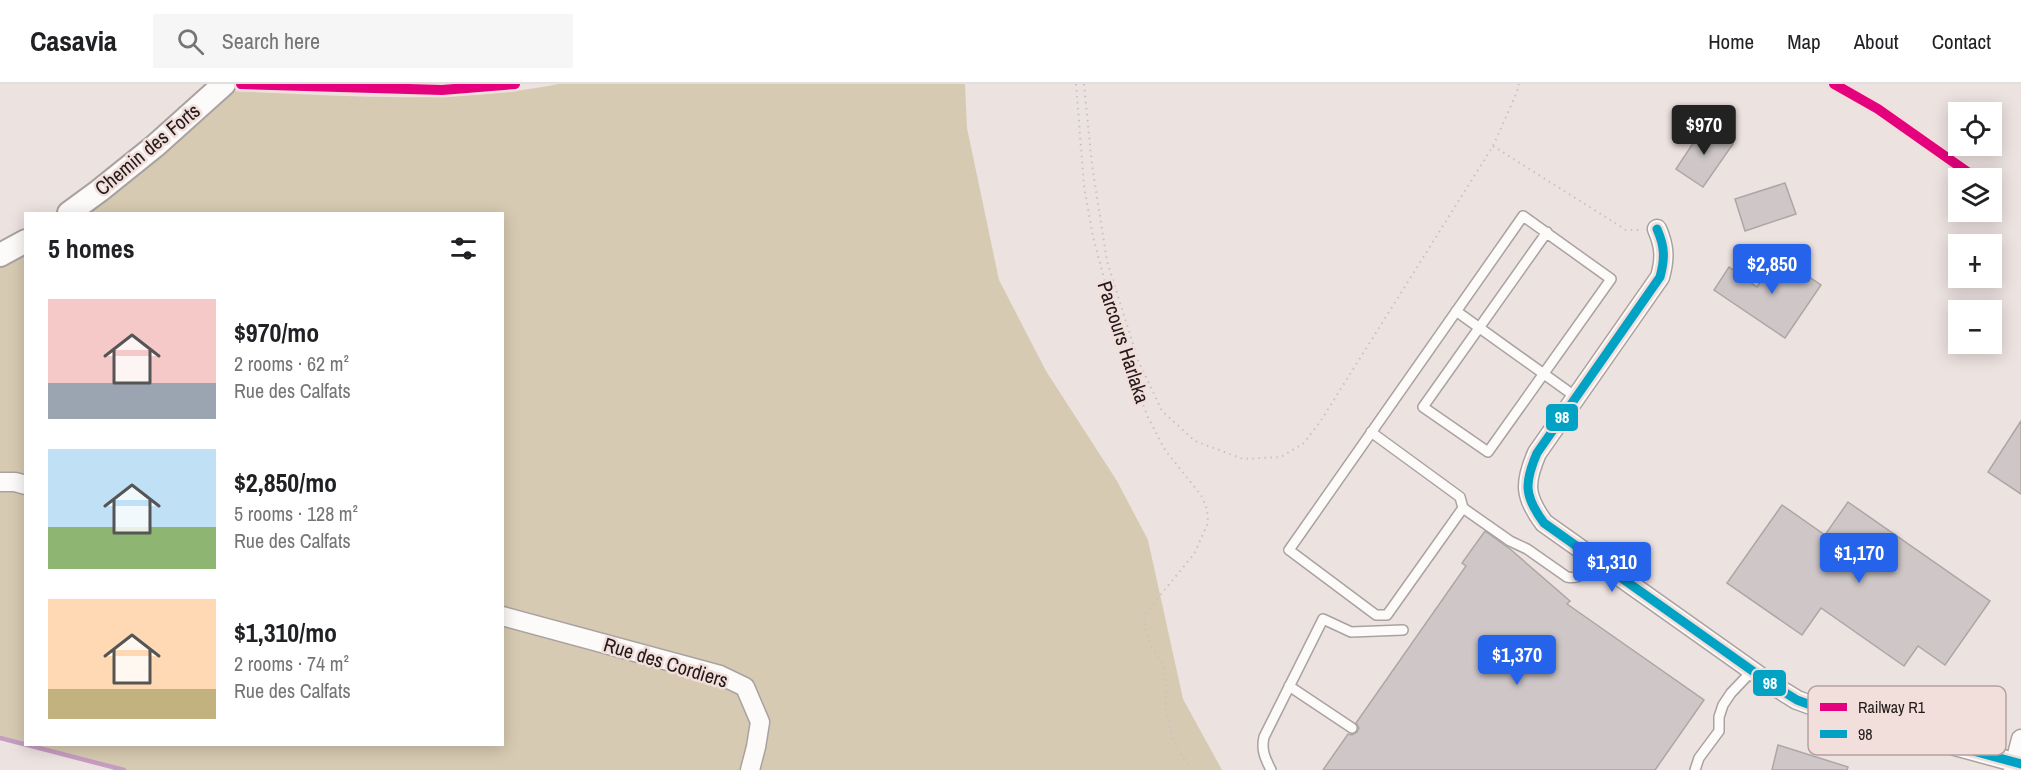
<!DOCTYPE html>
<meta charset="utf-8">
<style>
:root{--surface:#fff;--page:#f6f6f6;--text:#202124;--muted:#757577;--line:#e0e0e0;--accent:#2563eb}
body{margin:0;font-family:"Archivo Narrow",sans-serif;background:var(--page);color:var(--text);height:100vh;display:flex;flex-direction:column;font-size:22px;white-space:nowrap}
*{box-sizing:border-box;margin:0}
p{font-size:20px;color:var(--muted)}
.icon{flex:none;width:33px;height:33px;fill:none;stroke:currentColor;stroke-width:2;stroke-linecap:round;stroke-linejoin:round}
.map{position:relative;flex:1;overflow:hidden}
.panel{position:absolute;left:24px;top:128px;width:480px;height:534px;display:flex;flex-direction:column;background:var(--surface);border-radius:0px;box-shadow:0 3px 15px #0003}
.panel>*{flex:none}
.tools{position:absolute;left:1948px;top:18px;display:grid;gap:12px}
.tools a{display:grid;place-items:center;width:54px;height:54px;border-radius:0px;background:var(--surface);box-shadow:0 3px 15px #0003;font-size:30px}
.price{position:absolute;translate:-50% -51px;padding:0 14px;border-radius:6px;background:var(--accent);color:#fff;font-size:20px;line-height:39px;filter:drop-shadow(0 2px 3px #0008)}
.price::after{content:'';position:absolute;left:50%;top:36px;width:18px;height:14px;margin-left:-9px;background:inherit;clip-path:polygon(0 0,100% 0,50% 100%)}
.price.current{background:#222;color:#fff}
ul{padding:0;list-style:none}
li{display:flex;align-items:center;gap:18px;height:150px;padding:0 24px}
li span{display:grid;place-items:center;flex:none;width:168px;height:120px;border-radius:0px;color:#555}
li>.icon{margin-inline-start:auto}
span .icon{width:72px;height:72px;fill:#fffc;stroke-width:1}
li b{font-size:26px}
h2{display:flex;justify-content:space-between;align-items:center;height:72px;padding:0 24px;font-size:26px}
header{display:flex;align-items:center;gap:36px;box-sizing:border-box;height:84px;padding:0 30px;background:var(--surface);border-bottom:2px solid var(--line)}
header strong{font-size:28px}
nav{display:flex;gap:33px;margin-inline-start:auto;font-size:21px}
.search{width:420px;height:54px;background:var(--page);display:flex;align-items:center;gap:15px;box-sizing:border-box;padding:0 21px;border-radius:0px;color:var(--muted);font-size:22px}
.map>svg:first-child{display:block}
</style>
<header>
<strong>Casavia</strong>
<div class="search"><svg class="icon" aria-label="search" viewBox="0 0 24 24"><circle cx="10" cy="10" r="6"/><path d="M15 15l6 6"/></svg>Search here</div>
<nav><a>Home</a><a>Map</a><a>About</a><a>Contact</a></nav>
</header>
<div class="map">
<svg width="2021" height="686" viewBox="0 0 2021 686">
<rect width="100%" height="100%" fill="#ece2e0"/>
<!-- green -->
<path fill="#d7cab2" d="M558,0H965L967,44L999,196L1046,287L1117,397L1148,456L1183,615L1222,686H119L0,654V179L25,164L26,660H502V129H81L231,7C340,11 450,22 558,0Z"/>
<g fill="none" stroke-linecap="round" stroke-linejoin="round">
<!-- stream -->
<path stroke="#c69cc0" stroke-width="4.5" d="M0,654L124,686"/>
</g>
<!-- building -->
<path fill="#cec6c7" stroke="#ada6a5" stroke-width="1.5" d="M1705,41L1733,60L1703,103L1676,85Z
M1785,99L1796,130L1745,147L1735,115Z
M1778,172L1821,201L1785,254L1714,206L1729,183L1757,203Z
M2021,337V410L1988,388Z
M1848,418L1990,517L1945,581L1918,562L1904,582L1821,524L1802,551L1727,499L1782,421L1825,451Z
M1485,447L1510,465L1570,517L1567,520L1704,616L1655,686H1323L1348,650L1352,651L1357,648L1359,644L1356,639L1466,482L1462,479Z
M1778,661L1848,683L1847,686H1772Z"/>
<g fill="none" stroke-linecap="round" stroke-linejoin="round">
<!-- service casing -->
<g stroke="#aaa2a0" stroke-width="12">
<path id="service" d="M1547,148L1423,323L1488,368L1611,195L1523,132L1289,466L1376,531H1387L1463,424L1510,457L1527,465L1567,493C1582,496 1587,486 1596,475
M1456,227L1576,313
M1371,348L1460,413L1463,424
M1289,602L1352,644
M1271,686C1265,674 1261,666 1264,653L1323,535L1351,548L1403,546
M1695,686L1699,674L1719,647V633L1723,621L1731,609L1752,587"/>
</g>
<!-- minor casing -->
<g stroke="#aaa2a0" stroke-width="21">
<path id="minor" d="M1657,145C1665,163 1665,175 1660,193L1537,369C1524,399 1524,412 1544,439L1771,600L1797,616L1830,628L2021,680
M0,398H15L26,401
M502,532L720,591L745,603L760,638L756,663L750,686
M2013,686L2021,655"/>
</g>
<!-- tertiary casing -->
<g stroke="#aaa2a0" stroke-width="26">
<path id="tertiary" d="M69,129L99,107L155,62L224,0
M0,171L26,157"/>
</g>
<!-- path -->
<path stroke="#c6c3c2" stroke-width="2" stroke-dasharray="1.5 4.5" stroke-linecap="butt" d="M1076,0L1084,102L1093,153L1128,284L1148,333L1165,366L1201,411L1207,425L1208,439L1194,470L1144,531L1145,545L1152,564L1162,579L1167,604L1165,622L1172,653L1190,686
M1084,0L1092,81L1107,177L1138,276L1162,327L1195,357L1243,375L1281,373L1304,359L1320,338L1493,62L1517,8L1519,0
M1493,62L1626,146H1642"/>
<!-- service -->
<use href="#service" stroke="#fcfbfa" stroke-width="9"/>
<!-- minor -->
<use href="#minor" stroke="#fcfbfa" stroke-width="18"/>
<!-- tertiary -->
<use href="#tertiary" stroke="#fcfbfa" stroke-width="22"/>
<!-- bus-1 casing -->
<g stroke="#f2deda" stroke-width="14">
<path id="bus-1" d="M1657,145C1665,163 1665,175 1660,193L1537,369C1524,399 1524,412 1544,439L1771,600L1797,616L1830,628L2021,680"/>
</g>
<!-- bus-1 -->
<use href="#bus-1" stroke="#02a2c5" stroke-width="9"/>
<!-- rail-1 casing -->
<g stroke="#f2deda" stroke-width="15">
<path id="rail-1" d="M241,0L442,6L515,0
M1834,0L1878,25L1976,94"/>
</g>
<!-- rail-1 -->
<use href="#rail-1" stroke="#e5007d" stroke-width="10"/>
</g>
<g text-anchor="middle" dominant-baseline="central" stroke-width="5" stroke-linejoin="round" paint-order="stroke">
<!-- street labels -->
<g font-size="20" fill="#211a19" stroke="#f2deda">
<text transform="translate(147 65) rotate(-40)">Chemin des Forts</text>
<text transform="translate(1124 258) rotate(72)">Parcours Harlaka</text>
<text transform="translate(666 578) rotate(17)">Rue des Cordiers</text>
</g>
</g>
<!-- legend -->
<rect x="1808" y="602" width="198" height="69" rx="9" fill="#f2deda" stroke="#b3a3a0" stroke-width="1.5"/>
<rect x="1820" y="619" width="27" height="8" fill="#e5007d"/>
<rect x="1820" y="646" width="27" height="8" fill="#02a2c5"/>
<g font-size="16" fill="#211a19">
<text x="1858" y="629">Railway R1</text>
<text x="1858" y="656">98</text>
</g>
<g stroke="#f2deda" stroke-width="2">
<rect x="1545" y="319" width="34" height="29" rx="6" fill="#02a2c5"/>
<rect x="1752" y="585" width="35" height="28" rx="6" fill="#02a2c5"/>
</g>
<g font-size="16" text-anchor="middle" font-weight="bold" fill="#fff">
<text x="1562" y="339">98</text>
<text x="1770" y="605">98</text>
</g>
</svg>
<div class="tools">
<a><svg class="icon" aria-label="locate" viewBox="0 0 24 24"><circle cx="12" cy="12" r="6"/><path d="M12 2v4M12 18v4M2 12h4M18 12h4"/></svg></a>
<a><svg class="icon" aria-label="layers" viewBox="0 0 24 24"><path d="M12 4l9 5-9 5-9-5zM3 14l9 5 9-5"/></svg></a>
<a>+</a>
<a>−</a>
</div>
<b class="price current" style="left:1704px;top:72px">$970</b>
<b class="price" style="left:1772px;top:211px">$2,850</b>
<b class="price" style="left:1859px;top:500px">$1,170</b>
<b class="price" style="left:1612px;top:509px">$1,310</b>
<b class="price" style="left:1517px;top:602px">$1,370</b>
<section class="panel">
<h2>5 homes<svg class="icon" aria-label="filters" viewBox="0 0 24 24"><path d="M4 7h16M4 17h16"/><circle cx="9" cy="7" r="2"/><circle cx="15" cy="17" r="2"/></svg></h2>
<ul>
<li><span style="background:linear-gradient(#f6c9c9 70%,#9aa5b1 0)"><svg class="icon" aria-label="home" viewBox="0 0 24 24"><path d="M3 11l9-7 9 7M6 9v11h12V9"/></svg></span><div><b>$970/mo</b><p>2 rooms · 62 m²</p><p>Rue des Calfats</p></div></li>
<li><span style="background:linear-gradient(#bfe0f5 65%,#8fb573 0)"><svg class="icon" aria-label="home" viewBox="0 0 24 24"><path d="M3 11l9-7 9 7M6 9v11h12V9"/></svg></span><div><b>$2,850/mo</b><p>5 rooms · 128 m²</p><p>Rue des Calfats</p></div></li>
<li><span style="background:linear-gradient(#ffd9b3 75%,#c2b280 0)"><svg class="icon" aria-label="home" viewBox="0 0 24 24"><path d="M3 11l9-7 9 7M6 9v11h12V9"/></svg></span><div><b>$1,310/mo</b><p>2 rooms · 74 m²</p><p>Rue des Calfats</p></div></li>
</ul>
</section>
</div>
